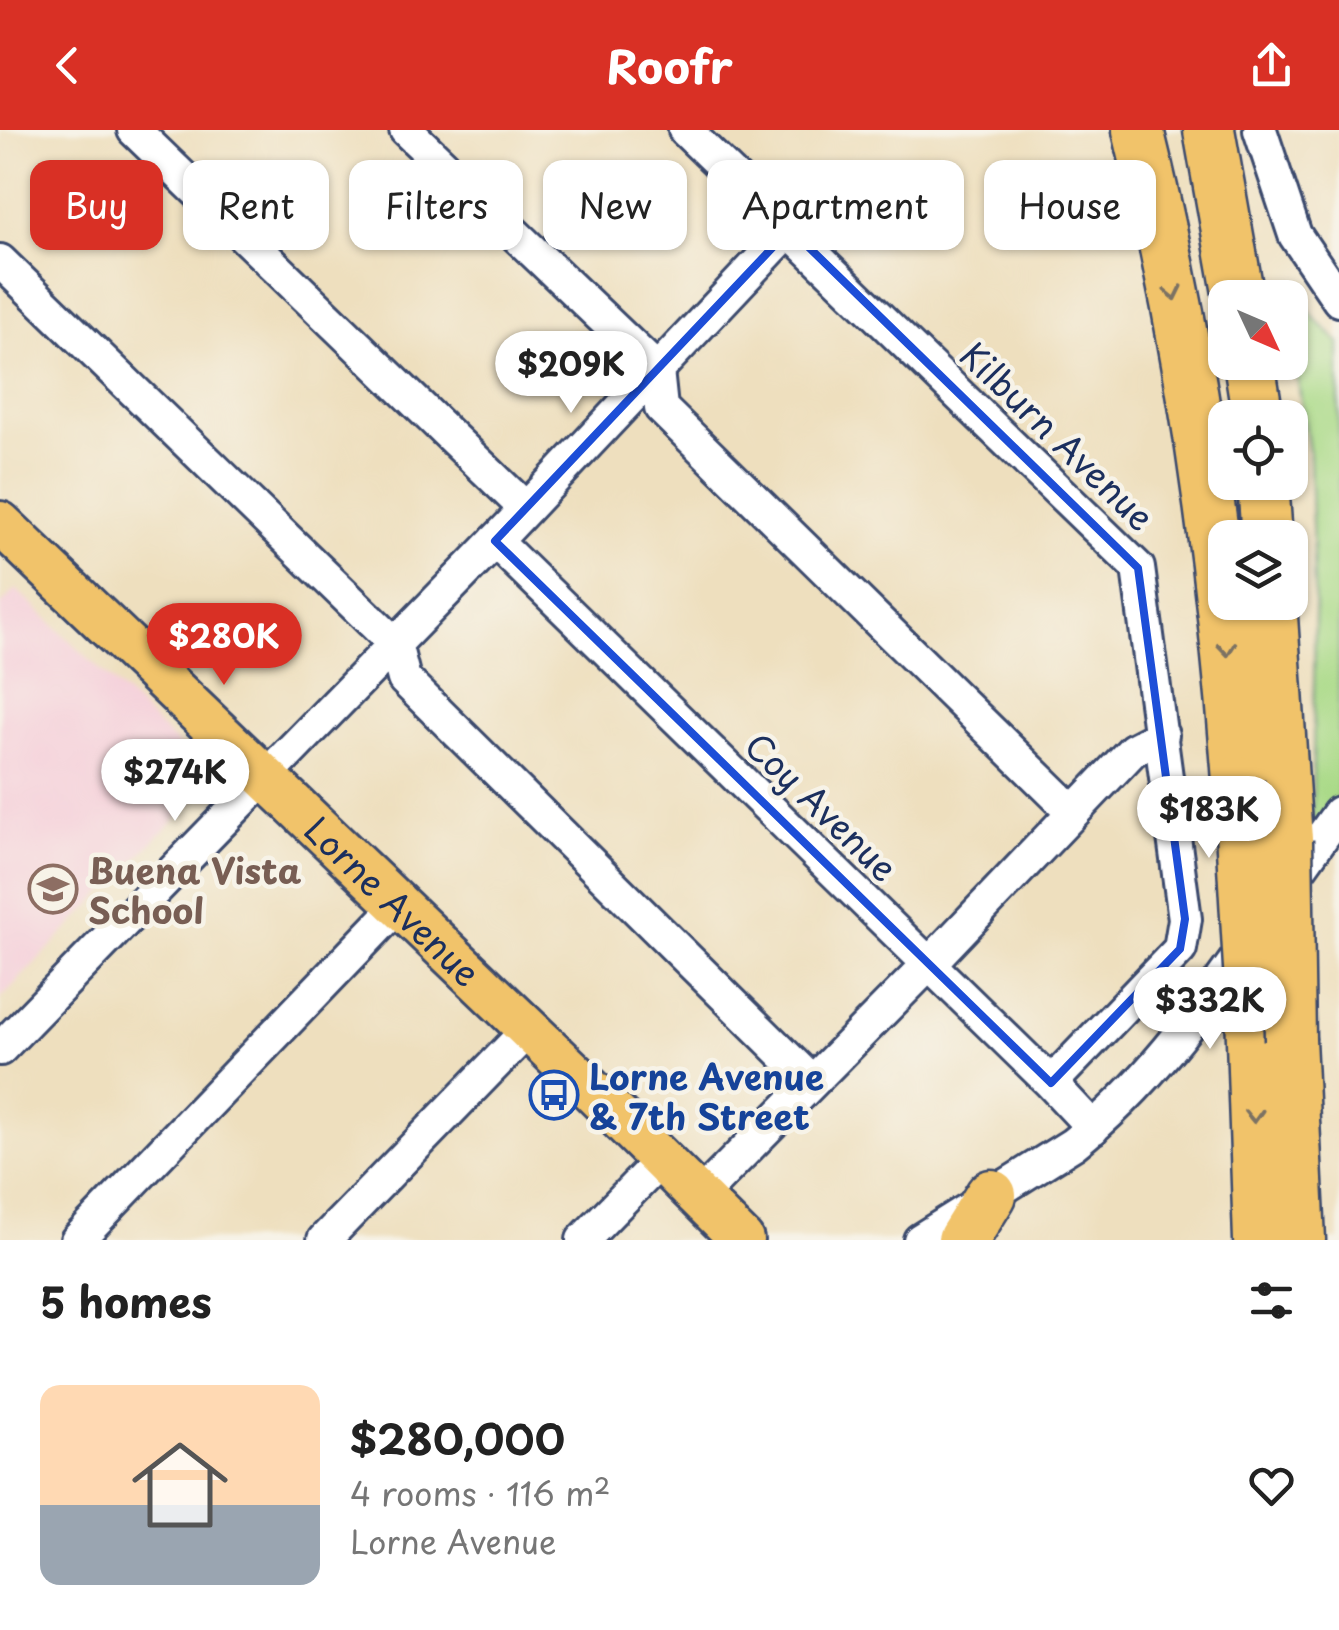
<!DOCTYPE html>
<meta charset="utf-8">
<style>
:root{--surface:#fff;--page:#f6f6f6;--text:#222;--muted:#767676;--accent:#d93025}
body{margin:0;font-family:"Playpen Sans",sans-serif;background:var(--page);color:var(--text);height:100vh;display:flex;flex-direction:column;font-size:38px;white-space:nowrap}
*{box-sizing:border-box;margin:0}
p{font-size:32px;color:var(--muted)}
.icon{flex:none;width:55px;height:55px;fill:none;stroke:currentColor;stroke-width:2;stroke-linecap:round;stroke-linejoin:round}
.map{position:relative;height:1110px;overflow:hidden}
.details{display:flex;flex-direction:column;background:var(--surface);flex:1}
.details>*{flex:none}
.hud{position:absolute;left:30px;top:30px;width:1280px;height:90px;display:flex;gap:20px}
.needle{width:65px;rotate:134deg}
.fabs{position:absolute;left:1208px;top:150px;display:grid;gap:20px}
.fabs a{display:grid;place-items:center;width:100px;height:100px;border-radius:20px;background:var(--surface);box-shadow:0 2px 8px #0004;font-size:50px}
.price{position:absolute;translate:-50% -85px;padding:0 22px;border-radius:35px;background:#fff;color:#222;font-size:32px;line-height:65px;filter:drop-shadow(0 2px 5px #0008)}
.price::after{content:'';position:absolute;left:50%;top:60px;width:30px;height:22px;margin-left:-15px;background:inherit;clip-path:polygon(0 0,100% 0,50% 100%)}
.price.current{background:var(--accent);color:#fff}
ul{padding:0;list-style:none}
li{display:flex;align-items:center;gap:30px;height:250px;padding:0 40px}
li span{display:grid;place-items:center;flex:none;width:280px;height:200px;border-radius:20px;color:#555}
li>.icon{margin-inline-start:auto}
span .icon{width:120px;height:120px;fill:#fffc;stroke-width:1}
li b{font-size:42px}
h2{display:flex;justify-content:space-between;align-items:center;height:120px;padding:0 40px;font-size:42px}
.chip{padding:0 35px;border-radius:20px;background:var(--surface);box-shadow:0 2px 8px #0004;font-size:35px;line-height:90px}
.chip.current{background:var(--accent);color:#fff}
header{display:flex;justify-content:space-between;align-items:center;height:130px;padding:0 40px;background:var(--accent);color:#fff;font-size:45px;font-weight:700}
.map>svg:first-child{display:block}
</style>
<header><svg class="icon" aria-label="back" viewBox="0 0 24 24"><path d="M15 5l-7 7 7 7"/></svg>Roofr<svg class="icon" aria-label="share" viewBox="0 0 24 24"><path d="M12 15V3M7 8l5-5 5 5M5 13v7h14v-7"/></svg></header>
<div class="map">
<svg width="1339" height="1110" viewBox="0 0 1339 1110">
<rect width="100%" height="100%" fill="#f7f3e8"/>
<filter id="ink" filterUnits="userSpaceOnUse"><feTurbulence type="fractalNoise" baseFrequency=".01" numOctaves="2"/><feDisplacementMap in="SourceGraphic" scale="20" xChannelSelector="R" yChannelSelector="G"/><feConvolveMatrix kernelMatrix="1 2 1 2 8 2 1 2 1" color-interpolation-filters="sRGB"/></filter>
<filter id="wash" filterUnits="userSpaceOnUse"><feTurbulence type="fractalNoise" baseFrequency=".0048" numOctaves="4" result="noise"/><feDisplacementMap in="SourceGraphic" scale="40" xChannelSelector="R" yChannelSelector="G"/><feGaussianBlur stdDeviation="2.25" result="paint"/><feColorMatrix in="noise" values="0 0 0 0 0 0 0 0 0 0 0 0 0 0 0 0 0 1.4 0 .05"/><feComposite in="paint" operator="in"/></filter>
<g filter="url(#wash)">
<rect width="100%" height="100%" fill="#eedfbe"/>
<!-- built -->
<path fill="#f5cfda" d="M16,459L214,649L0,869V476Z"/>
<!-- green -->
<path fill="#aada88" stroke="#628473" stroke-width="2.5" d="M1295,161L1315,189L1339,212V675L1312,704L1315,484L1310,328L1290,201V168L1284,165Z"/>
</g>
<g filter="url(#ink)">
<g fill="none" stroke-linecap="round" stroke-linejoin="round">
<!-- minor casing -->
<g stroke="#3b496c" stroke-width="38">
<path id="minor" d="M134,0L526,379
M406,0L657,240L661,278L1072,681
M685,0L1138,438L1185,789L1180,819L1051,953
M1260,0L1295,105L1339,170
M0,131L395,514L404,549L811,951
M495,411L1051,953L1093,998
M1287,756L1339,683
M0,919L508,398L790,99
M699,1067L928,835L1133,620L1162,605
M77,1110L399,775
M324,1110L528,900
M583,1110L662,1029
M920,1110L1073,1014C1145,957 1196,887 1248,813"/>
</g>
<!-- major casing -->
<g stroke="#3b496c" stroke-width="48">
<g id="major">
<path id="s1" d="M0,393L575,944L742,1110"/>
</g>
</g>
<!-- highway casing -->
<g stroke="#3b496c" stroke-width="55">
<path id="highway" d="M1138,0C1191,213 1222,431 1238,651
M1209,0L1239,168
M1249,232L1258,288
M1263,352L1267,408
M1271,472L1287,710
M1250,854L1259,1110
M1290,910L1300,1110
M963,1110L991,1065"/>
</g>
<!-- minor -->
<use href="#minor" stroke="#fff" stroke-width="32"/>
<!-- major -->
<use href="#major" stroke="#f1c36a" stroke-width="42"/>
<!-- highway -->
<use href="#highway" stroke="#f1c36a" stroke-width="50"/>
<!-- highway-bridge casing -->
<g stroke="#3b496c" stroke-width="55" stroke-linecap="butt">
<path id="highway-bridge" d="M1238,651L1250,854
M1287,710L1290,910"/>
</g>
<!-- highway-bridge -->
<use href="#highway-bridge" stroke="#f1c36a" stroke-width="50"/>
</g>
<!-- one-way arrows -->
<defs><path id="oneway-chevron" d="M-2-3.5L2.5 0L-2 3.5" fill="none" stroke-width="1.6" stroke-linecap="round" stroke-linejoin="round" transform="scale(2.5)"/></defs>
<g stroke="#7b7263">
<use href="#oneway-chevron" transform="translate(1174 163) rotate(78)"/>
<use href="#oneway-chevron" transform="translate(1227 519) rotate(84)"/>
<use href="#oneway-chevron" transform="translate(1254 986) rotate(88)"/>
</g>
</g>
<!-- marked area -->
<path fill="none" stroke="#1d4ed8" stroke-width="8" stroke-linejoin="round" d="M790,99L1138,438L1185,789L1180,819L1051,953L495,411Z"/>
<!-- icons -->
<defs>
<g id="school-ring" transform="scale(2.5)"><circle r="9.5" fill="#f7f3e8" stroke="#8d6e63" stroke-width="1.5"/><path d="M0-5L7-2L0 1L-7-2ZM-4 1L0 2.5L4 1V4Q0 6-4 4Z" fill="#8d6e63"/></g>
<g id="bus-ring" transform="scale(2.5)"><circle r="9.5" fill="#f7f3e8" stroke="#1a4fb4" stroke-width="1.5"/><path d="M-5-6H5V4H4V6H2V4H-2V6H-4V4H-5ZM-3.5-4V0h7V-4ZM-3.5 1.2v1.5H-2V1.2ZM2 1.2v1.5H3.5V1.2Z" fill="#1a4fb4"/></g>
</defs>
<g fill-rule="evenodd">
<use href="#school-ring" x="53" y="759"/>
<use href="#bus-ring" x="554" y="965"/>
</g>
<g text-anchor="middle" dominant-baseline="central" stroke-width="9" stroke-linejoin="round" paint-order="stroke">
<!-- street labels -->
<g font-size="35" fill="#1b2f5e" stroke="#f7f3e8">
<text transform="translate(1058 305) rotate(44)">Kilburn Avenue</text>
<text transform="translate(822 676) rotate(44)">Coy Avenue</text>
<text stroke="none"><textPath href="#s1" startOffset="545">Lorne Avenue</textPath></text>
</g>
<!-- education labels -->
<g font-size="35" font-weight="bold" fill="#785e54" stroke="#f7f3e8" text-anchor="start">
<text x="88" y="739">Buena Vista<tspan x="88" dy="40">School</tspan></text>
</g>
<!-- transit labels -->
<g font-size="35" font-weight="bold" fill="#164399" stroke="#f7f3e8" text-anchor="start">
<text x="589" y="945">Lorne Avenue<tspan x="589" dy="40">&amp; 7th Street</tspan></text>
</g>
</g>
</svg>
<div class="fabs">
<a><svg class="needle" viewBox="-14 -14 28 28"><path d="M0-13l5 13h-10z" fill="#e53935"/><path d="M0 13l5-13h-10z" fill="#767676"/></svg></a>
<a><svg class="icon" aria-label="locate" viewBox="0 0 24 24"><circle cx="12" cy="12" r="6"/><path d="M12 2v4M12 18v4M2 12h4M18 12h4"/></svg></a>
<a><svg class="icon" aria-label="layers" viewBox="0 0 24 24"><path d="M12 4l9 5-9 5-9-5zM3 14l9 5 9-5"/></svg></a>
</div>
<b class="price" style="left:571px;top:286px">$209K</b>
<b class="price current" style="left:224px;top:558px">$280K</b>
<b class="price" style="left:175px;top:694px">$274K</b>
<b class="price" style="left:1209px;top:731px">$183K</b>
<b class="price" style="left:1210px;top:922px">$332K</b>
<div class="hud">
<a class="chip current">Buy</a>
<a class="chip">Rent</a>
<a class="chip">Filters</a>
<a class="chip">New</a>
<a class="chip">Apartment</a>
<a class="chip">House</a>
</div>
</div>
<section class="details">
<h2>5 homes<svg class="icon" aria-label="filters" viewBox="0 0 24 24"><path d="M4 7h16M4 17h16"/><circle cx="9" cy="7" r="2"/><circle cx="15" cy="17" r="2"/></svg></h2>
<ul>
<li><span style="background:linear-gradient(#ffd9b3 60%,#9aa5b1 0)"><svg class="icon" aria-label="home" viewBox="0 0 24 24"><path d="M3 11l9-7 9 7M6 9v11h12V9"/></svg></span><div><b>$280,000</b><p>4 rooms · 116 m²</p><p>Lorne Avenue</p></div><svg class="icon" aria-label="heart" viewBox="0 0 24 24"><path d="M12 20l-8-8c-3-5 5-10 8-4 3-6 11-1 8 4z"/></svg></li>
</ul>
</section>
